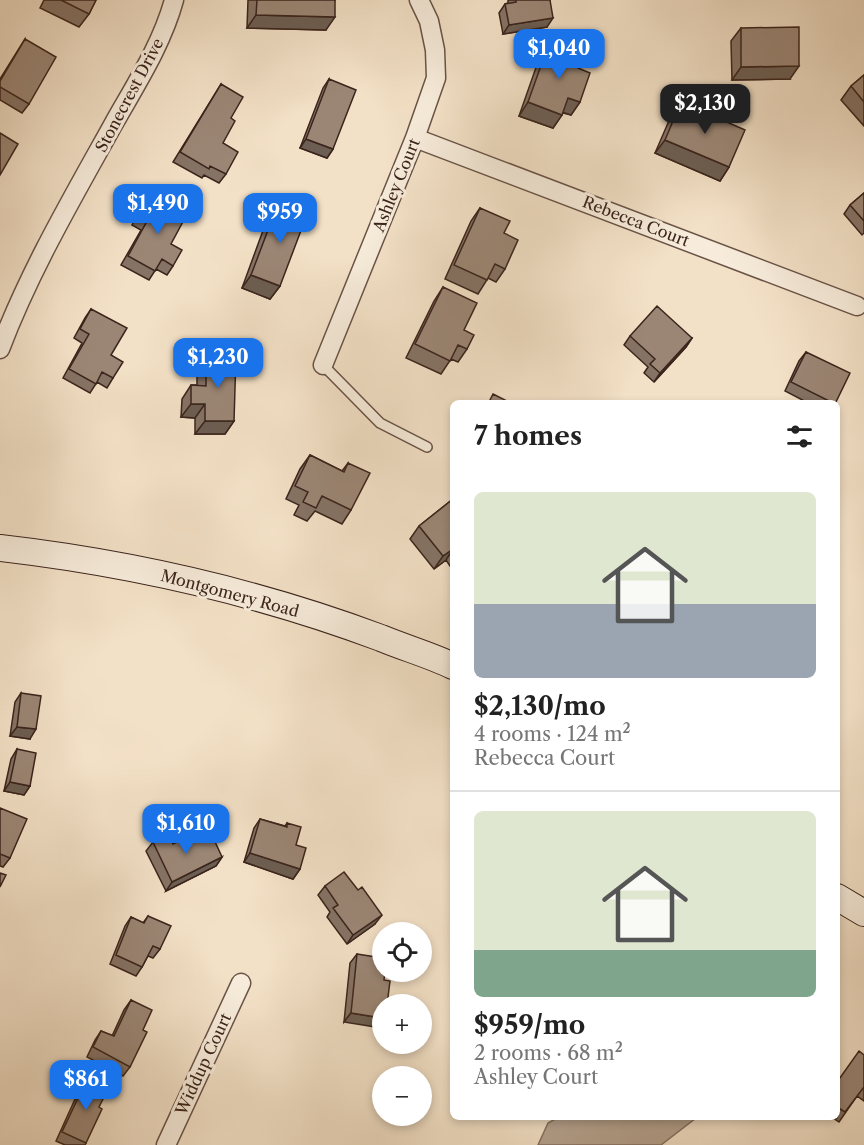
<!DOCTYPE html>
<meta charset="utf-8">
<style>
:root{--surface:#fff;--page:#f2f2f2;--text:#222;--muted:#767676;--line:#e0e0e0;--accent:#1a73e8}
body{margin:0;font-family:"Libre Caslon Text",serif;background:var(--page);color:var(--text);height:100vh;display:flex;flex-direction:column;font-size:22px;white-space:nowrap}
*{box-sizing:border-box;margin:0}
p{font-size:20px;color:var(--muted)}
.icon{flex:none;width:33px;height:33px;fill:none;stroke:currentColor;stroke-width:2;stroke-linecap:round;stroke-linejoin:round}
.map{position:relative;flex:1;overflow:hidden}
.side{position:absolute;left:450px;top:400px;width:390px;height:720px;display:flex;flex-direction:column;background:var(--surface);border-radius:9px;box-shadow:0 3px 9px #0003}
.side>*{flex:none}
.tools{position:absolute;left:372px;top:922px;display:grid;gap:12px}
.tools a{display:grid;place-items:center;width:60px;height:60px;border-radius:50%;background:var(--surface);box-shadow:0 3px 9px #0003;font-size:30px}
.price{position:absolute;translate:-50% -51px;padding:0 14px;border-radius:12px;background:var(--accent);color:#fff;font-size:20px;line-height:39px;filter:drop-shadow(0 2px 3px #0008)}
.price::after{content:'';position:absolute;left:50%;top:36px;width:18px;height:14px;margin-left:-9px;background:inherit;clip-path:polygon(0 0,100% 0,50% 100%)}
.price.current{background:#222;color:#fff}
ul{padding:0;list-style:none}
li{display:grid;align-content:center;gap:12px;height:318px;padding:0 24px}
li+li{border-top:2px solid var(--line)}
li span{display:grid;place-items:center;height:186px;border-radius:9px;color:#555}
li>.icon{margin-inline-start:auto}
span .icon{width:108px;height:108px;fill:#fffc;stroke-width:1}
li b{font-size:26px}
h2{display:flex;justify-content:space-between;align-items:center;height:72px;padding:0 24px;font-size:26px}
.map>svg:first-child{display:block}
</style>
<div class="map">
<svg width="864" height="1145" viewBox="0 0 864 1145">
<rect width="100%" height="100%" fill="#f3e1c7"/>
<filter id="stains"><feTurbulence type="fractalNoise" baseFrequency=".00333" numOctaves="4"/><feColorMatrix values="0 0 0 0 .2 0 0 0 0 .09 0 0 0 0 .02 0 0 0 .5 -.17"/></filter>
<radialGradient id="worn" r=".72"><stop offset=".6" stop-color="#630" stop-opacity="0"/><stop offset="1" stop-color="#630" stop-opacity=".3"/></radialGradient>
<!-- water -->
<path fill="#b4a18d" stroke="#846f60" stroke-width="1.5" d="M557,1118H696L661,1145H538L548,1123Z"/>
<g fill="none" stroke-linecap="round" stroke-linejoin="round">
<!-- service casing -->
<g stroke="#695347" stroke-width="12">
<path id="service" d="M323,365L380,423L427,447"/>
</g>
<!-- minor casing -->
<g stroke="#695347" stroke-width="21">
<path id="minor" d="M415,138L857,306
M0,349C30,270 73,197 114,123C136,84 162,44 174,0
M323,365L415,138L436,78L435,50L429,21L419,0
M166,1145L241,983"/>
</g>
<!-- secondary casing -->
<g stroke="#3b241c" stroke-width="28">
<path id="secondary" d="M0,548C130,563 258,592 381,638C405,648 430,655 453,666
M837,897L864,913"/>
</g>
<!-- service -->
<use href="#service" stroke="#f7ecdb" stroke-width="9"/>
<!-- minor -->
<use href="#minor" stroke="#f7ecdb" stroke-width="18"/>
<!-- secondary -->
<use href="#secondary" stroke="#f7ecdb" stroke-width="26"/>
</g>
<!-- wall -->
<path fill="#857365" stroke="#3b241c" stroke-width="1.5" d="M44,0H96L89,14L79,27L40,8Z
M248,0H335L326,30L247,28Z
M508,0H550L547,27L503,34L499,13L505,4L508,3Z
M741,28L790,79L732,80L731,41Z
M25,39L29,104L22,113L0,100V79Z
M549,43L578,68L580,102L571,115L563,113L553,128L519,116L540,56Z
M864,75V126L841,100L851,86Z
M329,79L333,149L327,158L300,148L323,88Z
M221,84L231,118L223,143L226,174L219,183L204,175L202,178L173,162Z
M681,102L729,167L720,181L655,153L671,116Z
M864,193V233L862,235L844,214L850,205Z
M149,196L171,244L173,266L167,275L156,269L149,280L121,265L141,230L132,225L143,205Z
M279,201L280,286L270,299L242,288L269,214Z
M480,208L504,233L505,269L496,282L488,278L478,294L445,279L471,221Z
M443,287L464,330L467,349L458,362L451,359L441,374L406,358L434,301Z
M91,309L111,355L113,378L107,388L97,382L90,393L63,378L82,343L74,338L85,318Z
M630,336L692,338L686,347L654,382L644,373L648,367L624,345Z
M806,352L835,404H810L785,391L799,361Z
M206,355L234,421L225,434H195V418L181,417L182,399L191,385H197V368Z
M310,455L342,471L348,463L351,510L342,524L315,511L307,521L294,515L299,505L286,499L300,469Z
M453,499V564L450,566L446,560L434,569L410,539L419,526Z
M21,693L30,739L10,736L15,702Z
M17,749L30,786L24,795L4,791L11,759Z
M0,808L10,858L3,867L0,866Z
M260,819L285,826L287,823L296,845L300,869L293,879L244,862L254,828Z
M153,842L173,844L192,842L222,857L216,866L166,891L146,851Z
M325,886L375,924L347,944L327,917L330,912L318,895Z
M148,916L160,949L153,958L148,956L142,967L136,976L110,964L125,926L131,917L143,923Z
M357,954L382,972L344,1022L350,963Z
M131,1000L143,1030L130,1067L123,1076L87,1057L95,1040L101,1031L112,1036L124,1010Z
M864,1055V1101L857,1096L839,1122L833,1118H837V1082Z
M88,1077L86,1143L85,1145H65L56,1141L81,1086Z"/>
<!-- shaded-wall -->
<path fill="#6c5e52" stroke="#3b241c" stroke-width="1.5" d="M256,15L335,17L326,30L247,28Z
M553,18L547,27L503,34L509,25Z
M799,66L790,79L732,80L741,67Z
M568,98L580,102L571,115L559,111Z
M528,102L562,115L553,128L519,116Z
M306,139L333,149L327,158L300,148Z
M665,140L729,167L720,181L655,153Z
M251,275L280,286L270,299L242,288Z
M692,338L686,347L654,382L660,373Z
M191,404H205L195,418L181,417Z
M205,421H234L225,434H195Z
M453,549L446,560L434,569L443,556Z
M17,727L36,729L30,739L10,736Z
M10,782L30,786L24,795L4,791Z
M250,853L300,869L293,879L244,862Z
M222,857L216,866L166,891L172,882Z
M382,915L375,924L347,944L353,935Z
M351,1013L382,1018V1028L344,1022Z"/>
<!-- building -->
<path fill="#9b8675" stroke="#3b241c" stroke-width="1.5" d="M61,0H96L89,14Z
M257,0H335V17L256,15Z
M516,0H550L553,18L509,25L505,4L516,2Z
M799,27V66L741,67V28Z
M25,39L56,57L29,104L0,87V81Z
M549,43L582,54L578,68L590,73L580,102L568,98L562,115L528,102Z
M864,75V102L851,86Z
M329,79L356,90L333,149L306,139Z
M221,84L243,97L231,118L235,121L223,143L238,152L226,174L210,166L209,169L180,152Z
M681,102L745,130L729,167L665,140Z
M0,133L18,144L0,175Z
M864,193V221L850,205Z
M149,196L186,216L171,244L182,250L173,266L162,259L155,271L128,256L147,221L138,216Z
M279,201L308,212L280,286L251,275Z
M480,208L510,221L504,233L518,240L505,269L495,264L487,280L454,265Z
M443,287L477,303L464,330L474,335L467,349L458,345L450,361L415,344Z
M657,306L692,338L660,373L650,364L655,359L630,336Z
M91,309L127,328L111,355L123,362L113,378L102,372L96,384L69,369L89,334L80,329Z
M806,352L850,373L835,404L791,382Z
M206,355L236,356L234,421H205V404H191V385L206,386Z
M493,394L513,404H488Z
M310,455L344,472L348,463L370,473L351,510L322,496L316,508L303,502L308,492L295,486Z
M453,499V549L443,556L419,526Z
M21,693L41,696L36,729L17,727Z
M17,749L36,753L30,786L10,782Z
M0,808L27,819L10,858L0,854Z
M260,819L287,827V823L301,827L296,845L306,848L300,869L250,853Z
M211,833L222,857L172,882L153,842L169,834L173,844L189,836L192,842Z
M344,872L358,890L362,887L382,915L353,935L333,908L338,905L325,886Z
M0,873L6,875L0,887Z
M148,916L171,926L160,949L153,946L142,967L116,955L131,917L144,923Z
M357,954L382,958V972H385L384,980L390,981L387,1005H390H382V1018L351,1013Z
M131,1000L152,1010L143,1030L147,1032L130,1067L93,1047L101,1031L114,1036Z
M859,1051L864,1055V1087L845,1112L837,1107V1082Z
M88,1077L109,1087L99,1107L102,1109L86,1143L62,1132Z"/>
<g text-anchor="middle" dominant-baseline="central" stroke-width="6" stroke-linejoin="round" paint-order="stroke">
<!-- street labels -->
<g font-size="16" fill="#3b241c" stroke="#f7ecdb">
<text transform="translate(129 95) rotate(-62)">Stonecrest Drive</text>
<text transform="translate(396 185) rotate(-68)">Ashley Court</text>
<text transform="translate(636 221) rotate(21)">Rebecca Court</text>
<text transform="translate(230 593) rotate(15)">Montgomery Road</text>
<text transform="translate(203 1064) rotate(-65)">Widdup Court</text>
</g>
</g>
<rect width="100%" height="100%" filter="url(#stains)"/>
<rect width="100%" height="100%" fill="url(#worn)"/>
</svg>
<div class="tools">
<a><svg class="icon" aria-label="locate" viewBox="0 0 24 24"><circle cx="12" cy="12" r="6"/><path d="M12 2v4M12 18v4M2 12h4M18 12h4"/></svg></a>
<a>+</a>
<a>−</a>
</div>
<b class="price" style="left:559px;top:80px">$1,040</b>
<b class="price current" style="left:705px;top:135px">$2,130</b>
<b class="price" style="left:158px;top:235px">$1,490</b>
<b class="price" style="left:280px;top:244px">$959</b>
<b class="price" style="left:218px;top:389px">$1,230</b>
<b class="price" style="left:186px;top:855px">$1,610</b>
<b class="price" style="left:86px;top:1111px">$861</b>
<section class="side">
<h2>7 homes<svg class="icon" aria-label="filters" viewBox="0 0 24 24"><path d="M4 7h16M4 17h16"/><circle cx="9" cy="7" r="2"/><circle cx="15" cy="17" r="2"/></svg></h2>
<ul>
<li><span style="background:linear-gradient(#dfe7d0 60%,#9aa5b1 0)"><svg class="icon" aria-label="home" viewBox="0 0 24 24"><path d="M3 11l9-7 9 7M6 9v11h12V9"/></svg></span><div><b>$2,130/mo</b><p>4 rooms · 124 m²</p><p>Rebecca Court</p></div></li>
<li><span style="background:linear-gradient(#dfe7d0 75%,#7fa58c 0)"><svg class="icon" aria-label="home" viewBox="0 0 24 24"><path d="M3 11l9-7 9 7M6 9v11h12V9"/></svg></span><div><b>$959/mo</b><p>2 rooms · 68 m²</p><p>Ashley Court</p></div></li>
</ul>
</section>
</div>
